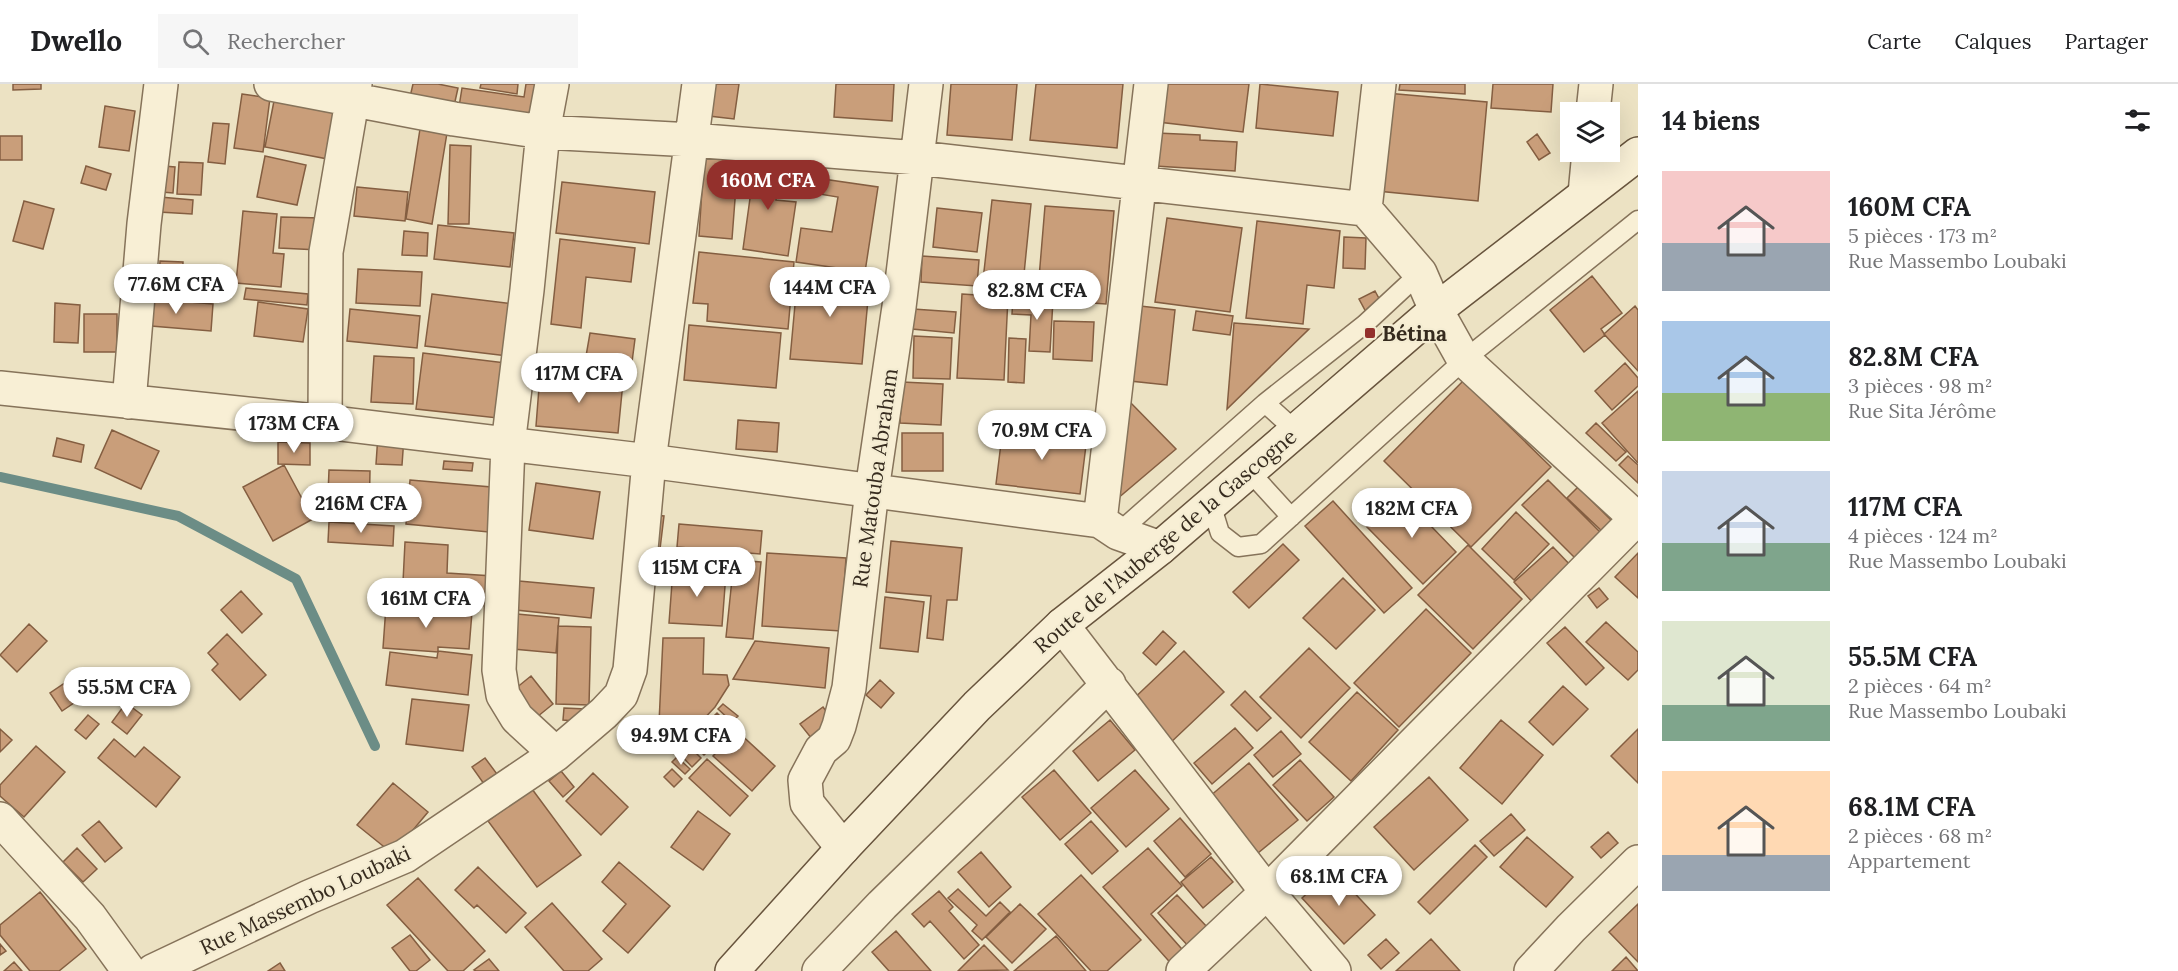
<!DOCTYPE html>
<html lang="fr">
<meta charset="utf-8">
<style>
:root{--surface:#fff;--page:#f6f6f6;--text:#202124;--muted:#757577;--line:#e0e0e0;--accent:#93302c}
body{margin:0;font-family:Lora,serif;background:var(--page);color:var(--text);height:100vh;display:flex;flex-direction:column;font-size:22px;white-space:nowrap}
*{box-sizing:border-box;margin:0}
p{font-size:20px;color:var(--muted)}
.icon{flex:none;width:33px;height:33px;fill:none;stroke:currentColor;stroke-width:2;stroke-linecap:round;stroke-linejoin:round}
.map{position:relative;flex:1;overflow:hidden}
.details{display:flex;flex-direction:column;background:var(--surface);width:540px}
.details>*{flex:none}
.controls{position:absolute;left:1560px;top:18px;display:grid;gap:12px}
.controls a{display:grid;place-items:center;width:60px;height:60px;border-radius:0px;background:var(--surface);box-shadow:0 6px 24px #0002;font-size:30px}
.price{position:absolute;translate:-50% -51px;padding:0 14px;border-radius:21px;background:#fff;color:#222;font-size:20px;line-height:39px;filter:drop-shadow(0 2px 3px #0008)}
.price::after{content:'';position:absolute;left:50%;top:36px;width:18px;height:14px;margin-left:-9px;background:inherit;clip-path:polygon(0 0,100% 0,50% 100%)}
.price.on{background:var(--accent);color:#fff}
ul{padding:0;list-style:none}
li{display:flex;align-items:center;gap:18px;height:150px;padding:0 24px}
li span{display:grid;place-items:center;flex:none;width:168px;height:120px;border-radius:0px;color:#555}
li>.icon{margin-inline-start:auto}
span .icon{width:72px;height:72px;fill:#fffc;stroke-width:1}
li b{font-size:26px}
h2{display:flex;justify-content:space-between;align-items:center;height:72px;padding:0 24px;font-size:26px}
header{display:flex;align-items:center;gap:36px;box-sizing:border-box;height:84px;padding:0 30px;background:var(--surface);border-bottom:2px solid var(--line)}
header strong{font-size:28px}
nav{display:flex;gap:33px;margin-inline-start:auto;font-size:21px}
.search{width:420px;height:54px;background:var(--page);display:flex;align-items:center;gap:15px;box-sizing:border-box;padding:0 21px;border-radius:0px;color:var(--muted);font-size:22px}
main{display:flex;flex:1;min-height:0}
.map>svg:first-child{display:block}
</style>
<header>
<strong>Dwello</strong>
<div class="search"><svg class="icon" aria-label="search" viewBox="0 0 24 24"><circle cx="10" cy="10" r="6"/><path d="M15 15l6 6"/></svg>Rechercher</div>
<nav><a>Carte</a><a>Calques</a><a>Partager</a></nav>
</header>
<main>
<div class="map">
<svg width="1638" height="887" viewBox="0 0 1638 887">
<rect width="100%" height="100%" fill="#ece2c3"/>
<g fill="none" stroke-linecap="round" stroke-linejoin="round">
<!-- stream -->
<path stroke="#6c8d86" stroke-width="10" d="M0,393L178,432L296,495L375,662"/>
</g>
<!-- building -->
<path fill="#c99e7a" stroke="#845e41" stroke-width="1.5" d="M13,0H41V5L13,6Z
M413,0H438L458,4L454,22L410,13Z
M481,0H518L517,10L480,4Z
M526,0H543L537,40L458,29L462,4L524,13Z
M714,0H739L734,35L709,32Z
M836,0H894L892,37L834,33Z
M951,0H1017L1012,56L947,51Z
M1036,0H1123L1117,64L1030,56Z
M1163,0H1249L1243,48L1158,38Z
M1260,0L1338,8L1333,52L1256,44Z
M1400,0H1465V10L1399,6Z
M1493,0H1553L1551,28L1491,24Z
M1386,9L1487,18L1478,117L1377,107Z
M242,10L270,14L263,68L234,64Z
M274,17L342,30L333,76L265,63Z
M105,22L135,27L129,67L99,63Z
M213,39L229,40L225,80L208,78Z
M420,45L447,49L432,140L406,135Z
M1157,49L1200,51V56L1237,58L1235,87L1155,82Z
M1537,50L1550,69L1539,76L1527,58Z
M0,52H22V76H0Z
M450,61L471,62L469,140H448Z
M756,71L782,75L776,116L796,118L788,172L743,165Z
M265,72L306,81L297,121L257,113Z
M704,74L738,76L732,155L699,152Z
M179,78L203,79L201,111L177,110Z
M785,80L801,82L799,101L783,99Z
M86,82L111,90L106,106L81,99Z
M164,82L175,83L173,109L162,108Z
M809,93L878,103L865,188L796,178L801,144L832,148L838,113L807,108Z
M562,98L655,108L649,160L556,149Z
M357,103L408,108L405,137L354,132Z
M160,113L193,116L192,130L159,128Z
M992,116L1031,120L1022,210L982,205Z
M24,117L54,125L43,165L13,157Z
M1045,122L1114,127L1106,220L1062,217V208L1038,206Z
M937,124L982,129L977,168L933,163Z
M243,127L277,130L273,169L284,170L281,203L236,199Z
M281,133L321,134L319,166L279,164Z
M1167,134L1242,144L1230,228L1155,218Z
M1257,137L1340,147L1334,204L1307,201L1303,240L1246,234Z
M438,141L514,149L510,183L434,175Z
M404,147L428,149L427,172L402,171Z
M1344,153L1366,154L1365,185L1343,184Z
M560,155L635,164L631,198L586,193L581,244L551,240Z
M699,168L794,178L788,245L707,237L708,220L693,219Z
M922,172L979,176L977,202L921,198Z
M160,177L183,178L182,204L159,203Z
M358,185L422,188L420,222L356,219Z
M798,188L870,194L862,280L790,275Z
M194,189L218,190V207H194Z
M1592,192L1622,229L1601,245L1605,251L1584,268L1550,226Z
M246,204L308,210L307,221L244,215Z
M1375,207L1382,220L1366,228L1359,215Z
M432,210L523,221L516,273L425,262Z
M962,210L1008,213L1004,296L957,294Z
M142,214L213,220L211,247L139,241Z
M1013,214L1053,216L1050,268L1029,267L1031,231L1012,230Z
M258,218L308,225L303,258L254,252Z
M55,219L80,221L78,259L54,258Z
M1140,222L1175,226L1167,301L1130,297Z
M1635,222L1638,226V287L1604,250Z
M350,225L420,232L417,264L347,257Z
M913,225L956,228L954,249L912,245Z
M1196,227L1233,232L1230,251L1193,246Z
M84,230H117V268H84Z
M1054,237L1094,238L1092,277L1053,275Z
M1234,239L1309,245L1227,325Z
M689,241L781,249L776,304L684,296Z
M590,249L635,255L632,278L586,272Z
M914,252L952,254L950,295L913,294Z
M1009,254L1026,255L1024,299L1008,298Z
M423,269L514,280L507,335L416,325Z
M374,272L414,274L413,320L371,318Z
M1625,279L1638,294V302L1612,326L1595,307Z
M540,291L623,298L618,349L536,342Z
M1463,297L1551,383L1471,463L1384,377Z
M902,298L943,300L941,341L900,339Z
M1638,307V379L1602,339Z
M1127,315L1176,365L1117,415Z
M738,336L779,339L777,368L736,365Z
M1596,339L1626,368L1616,377L1586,349Z
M1003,343L1087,353L1080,410L996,400Z
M112,346L159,367L141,405L95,384Z
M902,349H943V387H902Z
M378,351L404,353L402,381L376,380Z
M57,354L84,361L81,378L53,372Z
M278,358L310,359V381L278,380Z
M1628,372L1638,381V399L1619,381Z
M444,377L473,379L472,387L443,385Z
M284,381L313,435L273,457L243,403Z
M329,386L370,387L369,435L327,434Z
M410,396L503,404L499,449L406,440Z
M1548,396L1602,450L1576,475L1522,421Z
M536,399L600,408L593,455L529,446Z
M1578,403L1616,441L1606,451L1567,414Z
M1401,411L1456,468L1423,500L1367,443Z
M1333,417L1412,504L1384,529L1305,442Z
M1516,428L1549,460L1514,496L1482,465Z
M654,431L664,432L660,465L650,463Z
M329,438L394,442L393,462L328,458Z
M679,440L762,447L760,470L677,463Z
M891,457L962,464L957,516H947L943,556L927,554L931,512L886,508Z
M405,458L448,461L447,489L493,492L491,522L402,518Z
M1283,460L1299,476L1249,524L1233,508Z
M1468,461L1522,515L1473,565L1418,511Z
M1553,463L1573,484L1534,520L1514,498Z
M665,465L718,469L716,487L664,482Z
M767,469L846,474L841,547L762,542Z
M1638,469V514L1615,493Z
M734,476L761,478L753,555L726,553Z
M673,485L726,489L722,542L669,539Z
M1343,494L1375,526L1336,565L1303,534Z
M519,497L594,504L591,534L516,526Z
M1599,504L1608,515L1597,524L1588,512Z
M241,507L262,530L242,549L221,526Z
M885,513L924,518L918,568L880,564Z
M386,522L472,528L469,565L438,563V568L383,564Z
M1426,525L1471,569L1399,643L1354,599Z
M517,530L559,534L556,569L513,565Z
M1606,538L1638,568V586L1628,596L1586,558Z
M29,540L47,557L17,588L0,571Z
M558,542L591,543L589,621L556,620Z
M1565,543L1604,584L1586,601L1547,559Z
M1163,547L1176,559L1156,581L1143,569Z
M227,550L266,591L240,616L212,586L218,580L208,569Z
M663,554H704L703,590L727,591L729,601L715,623L700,639H659Z
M755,557L829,564L825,604L733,595Z
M1309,564L1350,604L1301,654L1260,613Z
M438,567L472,571L468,611L386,601L390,568L437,574Z
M1184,567L1224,608L1167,662L1128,620Z
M81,588L93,606L62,627L50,609Z
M531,592L553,620L532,637L510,609Z
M880,596L894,609L881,624L866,611Z
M1563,602L1588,625L1553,661L1529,638Z
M1245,607L1271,634L1257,647L1231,621Z
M1357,608L1398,646L1351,697L1309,658Z
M412,615L469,621L463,667L406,660Z
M126,619L142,631L127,650L112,638Z
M723,620L738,632L732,638L718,625Z
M823,623L838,643L816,660L800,640Z
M564,624L586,625L585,638L563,636Z
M717,629L732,644L704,671L689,656Z
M88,631L99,640L86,655L75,646Z
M1110,636L1135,666L1098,697L1073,667Z
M1501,636L1543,671L1502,720L1460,684Z
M1235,644L1253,664L1212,700L1194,679Z
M0,645L12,656L0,668Z
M1638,645V699L1611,672Z
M737,647L775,682L752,707L713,672Z
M1281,647L1301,670L1273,693L1254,671Z
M114,655L135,673L144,663L180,693L156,723L98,674Z
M686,659L701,674L692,683L677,667Z
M36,662L65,688L24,733L0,712V701Z
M677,673L690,685L685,690L672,678Z
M485,674L497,690L484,700L472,683Z
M707,675L748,712L730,732L689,694Z
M1300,676L1334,713L1307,737L1273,701Z
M1249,679L1298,736L1258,769L1209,713Z
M672,685L682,695L674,703L664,693Z
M1054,686L1091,729L1060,756L1022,713Z
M1135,686L1169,725L1126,763L1091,724Z
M561,687L574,703L563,713L549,697Z
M593,689L628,723L601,751L566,717Z
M1429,693L1468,736L1414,786L1374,743Z
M393,699L428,728L393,770L357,741Z
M532,705L581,771L537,803L488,737Z
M698,727L730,750L703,786L671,763Z
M1511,730L1525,746L1494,772L1480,757Z
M1180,734L1211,770L1185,793L1154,757Z
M99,737L122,764L105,778L82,751Z
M1091,737L1118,767L1092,790L1065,760Z
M1608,748L1618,759L1601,774L1591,763Z
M1527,753L1573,793L1546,823L1500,783Z
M1475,761L1487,773L1430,830L1418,818Z
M77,764L97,785L83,798L63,778Z
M1148,764L1182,802L1151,830L1188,872L1175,884L1103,803Z
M981,768L1011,803L989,823L958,788Z
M1211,773L1233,798L1203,824L1181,798Z
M619,778L670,822L628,869L603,847L626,820L602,798Z
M478,783L526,829L506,849L477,821L474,824L455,806Z
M1333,786L1375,831L1344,860L1302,814Z
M1081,791L1141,856L1107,887H1091L1038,830Z
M418,794L485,867L463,887H448L387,821Z
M958,805L986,832L1000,818L1010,828L982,856L972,847L977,841L948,814Z
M939,807L953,823L949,827L979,861L964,875L930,837L924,843L912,830Z
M40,808L86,865L59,887H30L0,851V841Z
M1177,811L1208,844L1189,863L1158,829Z
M552,819L602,875L588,887H564L525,843Z
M1020,820L1046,845L1012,879L986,853Z
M1638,820V878L1609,848Z
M896,847L931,887H889L872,868Z
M410,851L430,876L416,887H410L392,864Z
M1056,852L1086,887H1014Z
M1386,855L1399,869L1381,885L1368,871Z
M1431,855L1460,887H1396Z
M0,860L6,867L0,871Z
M984,861L1008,886L958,887Z
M1626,873L1638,887H1612Z
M489,875L499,887H476L474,886Z
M14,878L22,887H4Z
M280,879L285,887H268Z"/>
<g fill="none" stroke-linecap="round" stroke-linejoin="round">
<!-- lane casing -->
<g stroke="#86735a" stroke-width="21">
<path id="lane" d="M1265,319L1296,347
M1249,387L1291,433
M1211,420L1220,449L1238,463L1261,460L1464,276L1638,136
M1118,449L1265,319L1365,240L1420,189"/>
</g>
<!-- street casing -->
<g stroke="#86735a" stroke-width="36">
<path id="street" d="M271,0L454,35L543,48L692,56L918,74L1365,125L1420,189L1436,226L1464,276L1638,436
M552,0L543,48L527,206L508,361L499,586L503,611L517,634L556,670
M1593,28L1596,0
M1585,110L1589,68
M1365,125L1379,0
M0,304L325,338L649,377L1100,437L1118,449L1160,464
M129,318L144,140L161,0
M325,338L326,168L355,0
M1100,437L1151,0
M1062,541L1267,808L1334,887
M0,735L90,833L129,887
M843,764L807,719L805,696L821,666L834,655L839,642L849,604L872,406L899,223L926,0
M153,887L309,813L405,772L556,670L604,629L621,611L630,586L649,377L699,0
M819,887L882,821L1109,600
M1183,887L1267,808L1638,433
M1531,887L1571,844L1638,778"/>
</g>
<!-- secondary casing -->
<g stroke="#68543d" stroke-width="36">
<path id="secondary" d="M732,887L843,764L977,622L1062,541L1160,464L1436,226L1638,70"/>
</g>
<!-- lane -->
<use href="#lane" stroke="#f8efd5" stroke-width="18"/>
<!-- street -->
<use href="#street" stroke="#f8efd5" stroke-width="33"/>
<!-- secondary -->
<use href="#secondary" stroke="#f8efd5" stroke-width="33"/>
</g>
<!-- markers -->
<rect fill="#93302c" stroke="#f4ecd2" stroke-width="2" x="1364" y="243" width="12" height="12" rx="3"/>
<g text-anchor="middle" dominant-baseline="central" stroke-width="4.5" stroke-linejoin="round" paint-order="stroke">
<!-- poi labels -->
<g font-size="21" font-weight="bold" fill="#362b1e" stroke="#f4ecd2" text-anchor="start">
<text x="1382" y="249">Bétina</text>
</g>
<!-- street labels -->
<g font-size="21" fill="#362b1e" stroke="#f4ecd2">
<text transform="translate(875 394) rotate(-82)">Rue Matouba Abraham</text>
<text transform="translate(1165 457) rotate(-40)">Route de l'Auberge de la Gascogne</text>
<text transform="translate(305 816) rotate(-25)">Rue Massembo Loubaki</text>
</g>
</g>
</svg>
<div class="controls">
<a><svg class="icon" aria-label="layers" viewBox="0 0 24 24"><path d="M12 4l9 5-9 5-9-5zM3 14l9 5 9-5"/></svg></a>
</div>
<b class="price on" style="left:768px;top:127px">160M CFA</b>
<b class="price" style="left:176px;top:231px">77.6M CFA</b>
<b class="price" style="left:830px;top:234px">144M CFA</b>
<b class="price" style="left:1037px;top:237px">82.8M CFA</b>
<b class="price" style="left:579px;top:320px">117M CFA</b>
<b class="price" style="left:294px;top:370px">173M CFA</b>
<b class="price" style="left:1042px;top:377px">70.9M CFA</b>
<b class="price" style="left:361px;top:450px">216M CFA</b>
<b class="price" style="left:1412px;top:455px">182M CFA</b>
<b class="price" style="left:697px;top:514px">115M CFA</b>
<b class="price" style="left:426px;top:545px">161M CFA</b>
<b class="price" style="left:127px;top:634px">55.5M CFA</b>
<b class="price" style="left:681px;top:682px">94.9M CFA</b>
<b class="price" style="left:1339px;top:823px">68.1M CFA</b>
</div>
<section class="details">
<h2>14 biens<svg class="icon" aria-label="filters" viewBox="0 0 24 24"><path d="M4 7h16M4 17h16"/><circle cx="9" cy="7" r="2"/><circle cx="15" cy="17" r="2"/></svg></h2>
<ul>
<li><span style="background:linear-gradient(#f6c9c9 60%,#9aa5b1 0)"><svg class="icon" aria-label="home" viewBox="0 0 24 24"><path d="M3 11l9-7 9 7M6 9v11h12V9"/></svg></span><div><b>160M CFA</b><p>5 pièces · 173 m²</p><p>Rue Massembo Loubaki</p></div></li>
<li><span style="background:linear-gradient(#a9c7e8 60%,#8fb573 0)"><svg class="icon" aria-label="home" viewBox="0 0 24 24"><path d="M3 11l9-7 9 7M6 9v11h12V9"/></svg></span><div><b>82.8M CFA</b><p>3 pièces · 98 m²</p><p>Rue Sita Jérôme</p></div></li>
<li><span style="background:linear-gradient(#c9d6e8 60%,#7fa58c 0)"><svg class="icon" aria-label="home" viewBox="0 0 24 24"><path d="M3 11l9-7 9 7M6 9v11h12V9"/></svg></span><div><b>117M CFA</b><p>4 pièces · 124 m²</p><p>Rue Massembo Loubaki</p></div></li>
<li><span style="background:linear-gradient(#dfe7d0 70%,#7fa58c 0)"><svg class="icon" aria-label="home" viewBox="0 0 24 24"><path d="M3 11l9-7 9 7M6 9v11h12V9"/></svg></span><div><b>55.5M CFA</b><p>2 pièces · 64 m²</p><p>Rue Massembo Loubaki</p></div></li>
<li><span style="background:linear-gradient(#ffd9b3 70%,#9aa5b1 0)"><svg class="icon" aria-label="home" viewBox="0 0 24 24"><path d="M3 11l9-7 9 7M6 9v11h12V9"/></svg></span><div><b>68.1M CFA</b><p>2 pièces · 68 m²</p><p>Appartement</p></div></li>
</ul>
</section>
</main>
